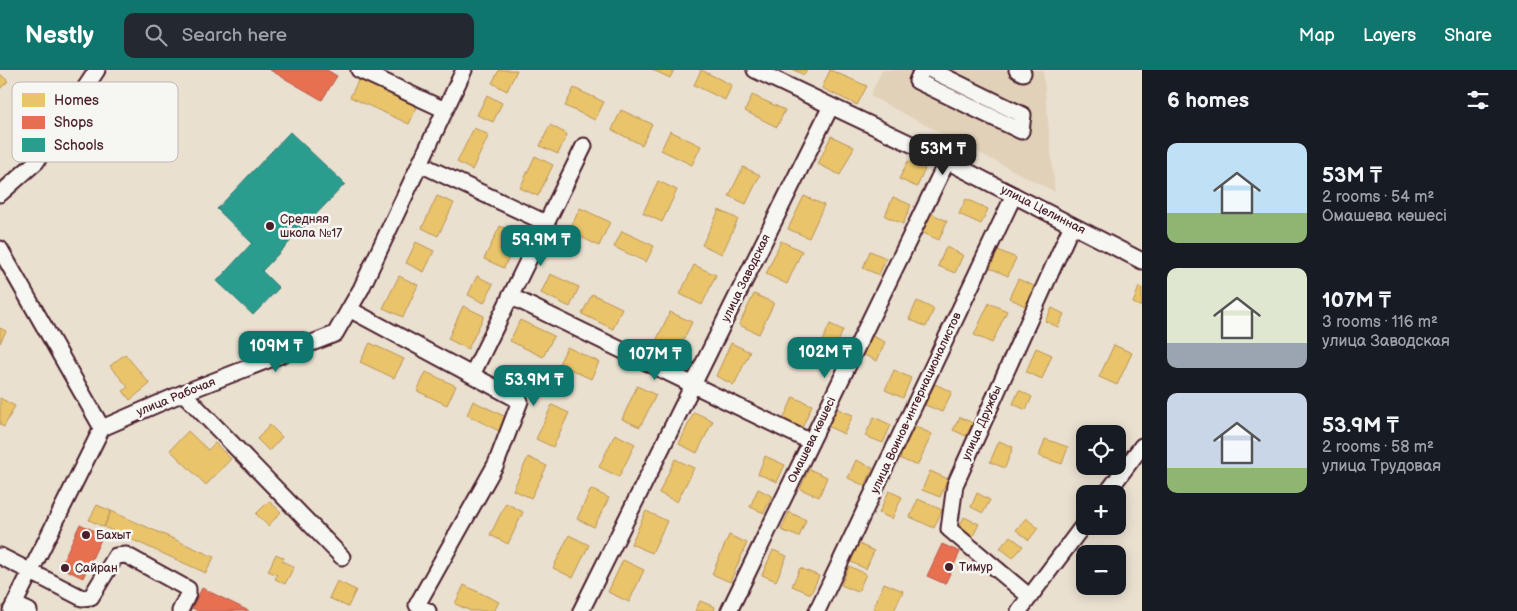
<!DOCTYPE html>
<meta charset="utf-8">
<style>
:root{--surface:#171b24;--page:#242831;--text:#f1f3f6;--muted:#9ea1a6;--accent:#0f766e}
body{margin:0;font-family:"Balsamiq Sans",sans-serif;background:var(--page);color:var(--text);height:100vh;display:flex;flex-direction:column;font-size:19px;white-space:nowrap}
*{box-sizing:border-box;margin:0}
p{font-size:16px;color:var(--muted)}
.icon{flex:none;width:28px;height:28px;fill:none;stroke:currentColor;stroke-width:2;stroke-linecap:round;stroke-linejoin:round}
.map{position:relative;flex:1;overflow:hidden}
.side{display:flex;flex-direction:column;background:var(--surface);width:375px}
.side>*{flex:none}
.tools{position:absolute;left:1076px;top:355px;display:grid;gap:10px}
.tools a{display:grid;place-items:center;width:50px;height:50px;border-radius:10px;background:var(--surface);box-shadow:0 2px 12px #0003;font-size:25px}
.price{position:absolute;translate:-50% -42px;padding:0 11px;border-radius:10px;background:var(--accent);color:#fff;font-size:16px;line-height:32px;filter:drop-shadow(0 1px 2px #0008)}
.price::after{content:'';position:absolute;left:50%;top:30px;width:15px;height:11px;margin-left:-8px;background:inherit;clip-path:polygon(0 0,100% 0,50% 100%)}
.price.active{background:#222;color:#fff}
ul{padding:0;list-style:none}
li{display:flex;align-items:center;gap:15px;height:125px;padding:0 25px}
li span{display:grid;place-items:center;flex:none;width:140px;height:100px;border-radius:10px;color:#555}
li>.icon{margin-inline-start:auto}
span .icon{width:60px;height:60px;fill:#fffc;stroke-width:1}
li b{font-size:21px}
h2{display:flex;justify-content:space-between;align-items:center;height:60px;padding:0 25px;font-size:21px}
header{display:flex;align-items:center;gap:30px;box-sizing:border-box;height:70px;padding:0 25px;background:var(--accent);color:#fff}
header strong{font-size:24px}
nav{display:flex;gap:28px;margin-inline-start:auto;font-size:18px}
.search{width:350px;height:45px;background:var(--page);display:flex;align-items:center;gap:12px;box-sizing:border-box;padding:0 18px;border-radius:10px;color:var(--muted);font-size:19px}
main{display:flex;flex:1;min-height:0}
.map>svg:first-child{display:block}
</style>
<header>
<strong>Nestly</strong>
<div class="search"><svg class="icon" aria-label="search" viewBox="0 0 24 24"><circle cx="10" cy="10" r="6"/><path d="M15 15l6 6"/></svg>Search here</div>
<nav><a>Map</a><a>Layers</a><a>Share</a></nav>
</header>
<main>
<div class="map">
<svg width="1142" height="541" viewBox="0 0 1142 541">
<rect width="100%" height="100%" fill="#eae0d0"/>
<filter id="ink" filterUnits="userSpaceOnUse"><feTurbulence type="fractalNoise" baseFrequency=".02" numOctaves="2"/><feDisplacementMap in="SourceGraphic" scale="10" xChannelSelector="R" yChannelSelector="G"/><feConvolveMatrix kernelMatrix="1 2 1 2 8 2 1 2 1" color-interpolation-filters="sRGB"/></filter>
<g filter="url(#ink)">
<!-- built -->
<path fill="#e1d1b8" d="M882,0H1043L1055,122L870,26Z"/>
<!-- homes -->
<path fill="#e9c46a" stroke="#b99257" d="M499,0H517L507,21L492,13Z
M653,0H674L670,8Z
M701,0L732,15L725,30L694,15Z
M794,0H807L804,5Z
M830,0L867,16L857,35L822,18Z
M0,4L8,11L0,19Z
M359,9L417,37L409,54L350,27Z
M574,18L604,32L595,50L565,36Z
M487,25L502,33L493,52L477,45Z
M752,25L785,40L777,57L745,41Z
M621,40L652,54L642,75L612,60Z
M550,55L567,64L558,84L540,76Z
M474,58L489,65L472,100L457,92Z
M670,61L701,76L692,95L661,80Z
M831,66L854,77L840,105L818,94Z
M535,86L553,95L538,126L520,118Z
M908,91L925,99L917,117L899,109Z
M743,97L760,105L746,134L729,126Z
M658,111L677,120L662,152L643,143Z
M437,126L454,133L438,166L422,158Z
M804,126L824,135L809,168L788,159Z
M893,127L911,135L903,154L885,146Z
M966,129L988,139L981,154L959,144Z
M580,138L610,152L599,176L569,161Z
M719,140L738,149L722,184L702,175Z
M930,143L947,151L939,170L921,162Z
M500,156L519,165L504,198L484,189Z
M622,161L654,176L646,192L614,177Z
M781,171L802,181L787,214L766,204Z
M416,172L434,181L424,202L406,193Z
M946,177L963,185L955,203L938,196Z
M998,180L1016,188L1008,206L990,198Z
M870,181L886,188L879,205L863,198Z
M694,195L716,205L702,235L680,224Z
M550,204L579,217L570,237L541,223Z
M399,206L418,215L403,247L383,238Z
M477,206L493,214L484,233L468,225Z
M1018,209L1034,216L1025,236L1009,228Z
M1139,217L1142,218V237L1133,233Z
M592,224L622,238L613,259L582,244Z
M754,224L774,233L759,264L739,255Z
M917,231L934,239L926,257L909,249Z
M989,233L1007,241L992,273L974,265Z
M463,236L484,246L468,279L448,269Z
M1052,238L1064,244L1058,257L1045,251Z
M670,242L692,252L677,283L655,273Z
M520,250L554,266L543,287L510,271Z
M830,254L843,260L834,282L820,276Z
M0,258L6,261L0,273Z
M868,264L885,272L877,291L860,283Z
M370,273L404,289L394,308L360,292Z
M731,273L750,282L734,315L716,306Z
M1114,275L1132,283L1117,315L1099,307Z
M567,277L599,292L591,309L559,294Z
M1036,278L1052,285L1042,309L1026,302Z
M125,284L150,314L130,330L123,321L128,317L110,296Z
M894,300L911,308L903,328L885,320Z
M426,302L456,316L447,335L417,321Z
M935,314L952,322L942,342L925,335Z
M637,316L656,325L640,357L622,349Z
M1019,320L1032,327L1026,340L1013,334Z
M793,327L812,335L802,358L783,350Z
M0,328L15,336L4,357L0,355Z
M473,331L506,347L499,361L467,345Z
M552,335L569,343L553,377L536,369Z
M835,338L853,345L844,364L827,356Z
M694,342L713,351L697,383L679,374Z
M874,347L891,355L883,373L865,366Z
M960,347L973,353L966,366L953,360Z
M270,355L282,367L269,381L257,369Z
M914,356L932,364L917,396L899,388Z
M188,361L208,380L215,373L231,389L206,415L170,380Z
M615,364L635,374L619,407L599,397Z
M1045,369L1068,377L1062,394L1039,386Z
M999,371L1013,377L1005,398L990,392Z
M765,386L785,395L777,412L758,404Z
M528,387L547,396L531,428L513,420Z
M675,389L694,398L677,432L659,423Z
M856,390L873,398L865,416L848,408Z
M809,399L827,407L819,427L800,419Z
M930,401L948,409L940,427L922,420Z
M591,419L609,428L594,457L577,449Z
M758,419L772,426L764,443L750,437Z
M889,421L902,427L892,449L879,443Z
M977,423L990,430L983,443L971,437Z
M918,429L942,440L934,458L910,447Z
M269,431L281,442L268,456L256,444Z
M506,433L523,442L508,474L490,465Z
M97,435L111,441L104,457L89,450Z
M111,441L214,487L206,503L104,457Z
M646,441L667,451L652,483L631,474Z
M789,442L806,450L799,467L781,460Z
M964,447L979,454L972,468L957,461Z
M1026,448L1038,458L1029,470L1016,460Z
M569,465L589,475L573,508L553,498Z
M729,465L747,473L730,512L712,504Z
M1010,466L1023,476L1013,488L1000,478Z
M857,473L874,481L866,499L849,491Z
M773,480L787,486L776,511L762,505Z
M276,484L284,488L282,491L294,497L285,514L275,509L277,505L268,501Z
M623,490L644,500L629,532L608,522Z
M849,496L866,504L858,522L841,515Z
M800,498L819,506L811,524L792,516Z
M337,511L356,520L348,537L329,528Z
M884,513L903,521L894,541H880L873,538Z
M464,515L499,532L494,541H471L455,534Z
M700,531L715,537L714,541H695Z"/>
<!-- shops -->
<path fill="#e76f51" stroke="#b85746" d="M270,0H327L337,6L322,30Z
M80,454L103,465L83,508L60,497Z
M942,474L960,482L945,514L927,506Z
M202,518L249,541H198L192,538Z"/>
<!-- schools -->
<path fill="#2a9d8f" stroke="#347771" d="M290,62L345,114L262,201L279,218L253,245L217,211L252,173L217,139Z"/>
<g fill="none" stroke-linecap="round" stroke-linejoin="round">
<!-- minor casing -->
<g stroke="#4a1f2b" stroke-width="19">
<path id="minor" d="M359,0L445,40
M755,0L947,91L1142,191
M922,0L917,11L1021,61L1023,45L931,0
M1017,0L1023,3
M420,94L546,153
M0,124L36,92L97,0
M0,179L102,358
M510,226L811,372
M349,239L520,331L496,394L417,535L428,541
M472,305L584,76
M183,323L342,487
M1106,424L1142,376
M0,486L82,528L91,527L116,486L126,485L188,519V524L180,541
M1030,527L949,459L955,415L1072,155
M14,534L29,541
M11,541L102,358L183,323L335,264L361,219L464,0
M581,541L831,36
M729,541L947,91
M817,541L1014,125
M1019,541L1085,453"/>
</g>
<!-- minor -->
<use href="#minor" stroke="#f6f6f2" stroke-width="15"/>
</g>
</g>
<!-- markers -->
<g fill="#4a1f2b" stroke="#f6f6f2" stroke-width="2">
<circle cx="270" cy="156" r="5"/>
<circle cx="86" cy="465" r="5"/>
<circle cx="949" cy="497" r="5"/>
<circle cx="65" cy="498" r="5"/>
</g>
<g text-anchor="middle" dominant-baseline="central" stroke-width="5" stroke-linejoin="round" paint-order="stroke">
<!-- street labels -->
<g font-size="12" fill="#4a1f2b" stroke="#f6f6f2">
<text transform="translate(1043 140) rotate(27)">улица Целинная</text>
<text transform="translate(746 208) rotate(-64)">улица Заводская</text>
<text transform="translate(176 327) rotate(-22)">улица Рабочая</text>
<text transform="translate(916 333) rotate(-65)">улица Воинов-интернационалистов</text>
<text transform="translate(982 353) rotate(-66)">улица Дружбы</text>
<text transform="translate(812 370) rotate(-64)">Омашева көшесі</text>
</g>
<!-- poi labels -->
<g font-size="12" fill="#4a1f2b" stroke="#f6f6f2" text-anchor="start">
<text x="280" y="149">Средняя<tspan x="280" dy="14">школа №17</tspan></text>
<text x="96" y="465">Бахыт</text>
<text x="959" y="497">Тимур</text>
<text x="75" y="498">Сайран</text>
</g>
</g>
<!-- legend -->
<rect x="12" y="12" width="166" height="80" rx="8" fill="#f6f6f2" stroke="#c2b6b6" stroke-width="1"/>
<rect x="22" y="23" width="23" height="14" fill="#e9c46a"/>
<rect x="22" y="46" width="23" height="13" fill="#e76f51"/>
<rect x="22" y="68" width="23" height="14" fill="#2a9d8f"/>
<g font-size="14" fill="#4a1f2b">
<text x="54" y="35">Homes</text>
<text x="54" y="57">Shops</text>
<text x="54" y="80">Schools</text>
</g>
</svg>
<div class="tools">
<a><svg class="icon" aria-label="locate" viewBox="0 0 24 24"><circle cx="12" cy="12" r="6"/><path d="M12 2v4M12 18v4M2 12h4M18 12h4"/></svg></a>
<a>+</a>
<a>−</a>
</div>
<b class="price active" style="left:943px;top:106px">53M ₸</b>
<b class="price" style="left:541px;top:197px">59.9M ₸</b>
<b class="price" style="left:276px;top:303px">109M ₸</b>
<b class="price" style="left:825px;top:309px">102M ₸</b>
<b class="price" style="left:655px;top:311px">107M ₸</b>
<b class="price" style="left:534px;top:337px">53.9M ₸</b>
</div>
<section class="side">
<h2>6 homes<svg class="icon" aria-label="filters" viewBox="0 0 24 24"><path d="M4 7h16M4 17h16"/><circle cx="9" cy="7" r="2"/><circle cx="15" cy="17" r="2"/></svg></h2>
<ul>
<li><span style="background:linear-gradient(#bfe0f5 70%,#8fb573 0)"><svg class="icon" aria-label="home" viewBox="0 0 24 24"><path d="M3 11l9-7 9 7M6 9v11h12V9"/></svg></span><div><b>53M ₸</b><p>2 rooms · 54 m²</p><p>Омашева көшесі</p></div></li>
<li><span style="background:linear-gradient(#dfe7d0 75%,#9aa5b1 0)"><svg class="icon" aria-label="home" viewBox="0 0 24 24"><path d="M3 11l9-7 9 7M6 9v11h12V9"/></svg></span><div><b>107M ₸</b><p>3 rooms · 116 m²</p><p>улица Заводская</p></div></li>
<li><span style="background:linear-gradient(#c9d6e8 75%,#8fb573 0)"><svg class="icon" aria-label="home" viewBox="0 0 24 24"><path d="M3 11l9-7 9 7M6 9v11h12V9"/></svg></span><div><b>53.9M ₸</b><p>2 rooms · 58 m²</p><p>улица Трудовая</p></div></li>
</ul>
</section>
</main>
